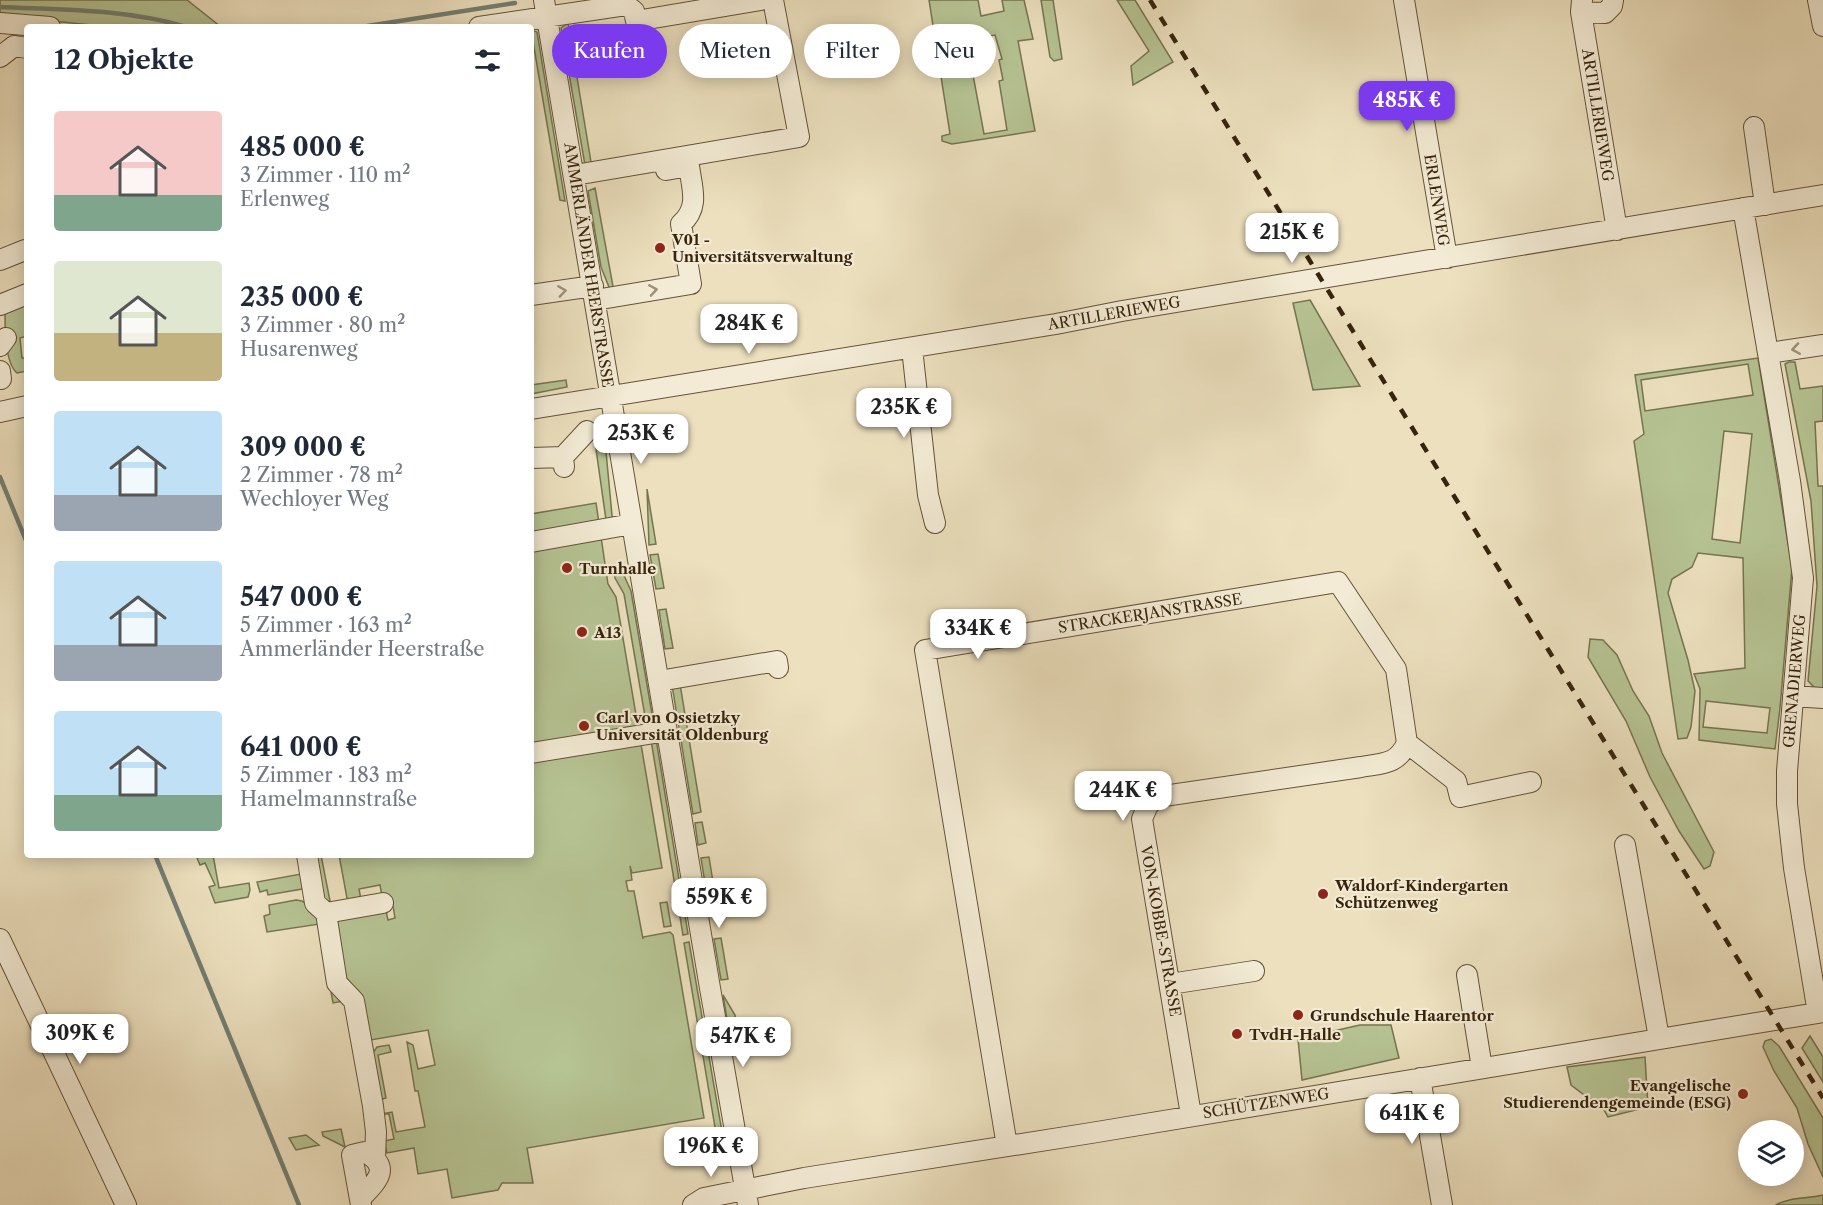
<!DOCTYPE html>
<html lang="de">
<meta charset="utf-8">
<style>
:root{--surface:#fff;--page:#f2f2f3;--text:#1f2937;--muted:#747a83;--accent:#7c3aed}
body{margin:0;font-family:"Libre Caslon Text",serif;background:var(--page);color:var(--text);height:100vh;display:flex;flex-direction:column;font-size:22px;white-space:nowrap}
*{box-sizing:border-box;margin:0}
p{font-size:20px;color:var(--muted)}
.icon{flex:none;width:33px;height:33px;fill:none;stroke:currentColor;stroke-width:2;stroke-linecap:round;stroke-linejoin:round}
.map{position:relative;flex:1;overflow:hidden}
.panel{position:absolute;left:24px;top:24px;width:510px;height:834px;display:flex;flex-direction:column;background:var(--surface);border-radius:6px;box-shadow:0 3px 15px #0003}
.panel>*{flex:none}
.top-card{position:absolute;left:552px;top:24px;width:570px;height:54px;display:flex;gap:12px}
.controls{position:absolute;left:1738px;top:1120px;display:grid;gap:12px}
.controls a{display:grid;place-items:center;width:66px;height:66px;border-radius:50%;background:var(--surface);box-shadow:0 3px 15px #0003;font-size:30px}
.price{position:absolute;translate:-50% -51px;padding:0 14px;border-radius:12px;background:#fff;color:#222;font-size:20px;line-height:39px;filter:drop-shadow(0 2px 3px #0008)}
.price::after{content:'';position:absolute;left:50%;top:36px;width:18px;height:14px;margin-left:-9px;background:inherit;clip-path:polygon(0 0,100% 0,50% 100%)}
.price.current{background:var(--accent);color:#fff}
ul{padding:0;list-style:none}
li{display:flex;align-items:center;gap:18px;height:150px;padding:0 30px}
li span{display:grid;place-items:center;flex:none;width:168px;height:120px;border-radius:6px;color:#555}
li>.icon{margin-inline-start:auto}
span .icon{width:72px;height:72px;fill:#fffc;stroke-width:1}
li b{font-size:26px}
h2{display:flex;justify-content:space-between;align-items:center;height:72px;padding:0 30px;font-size:26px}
.chip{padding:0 21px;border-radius:27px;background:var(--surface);box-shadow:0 3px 15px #0003;font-size:21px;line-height:54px}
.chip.current{background:var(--accent);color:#fff}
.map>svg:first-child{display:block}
</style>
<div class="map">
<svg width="1823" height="1205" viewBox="0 0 1823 1205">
<rect width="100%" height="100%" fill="#ece0be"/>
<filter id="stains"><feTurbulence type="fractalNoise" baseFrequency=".00333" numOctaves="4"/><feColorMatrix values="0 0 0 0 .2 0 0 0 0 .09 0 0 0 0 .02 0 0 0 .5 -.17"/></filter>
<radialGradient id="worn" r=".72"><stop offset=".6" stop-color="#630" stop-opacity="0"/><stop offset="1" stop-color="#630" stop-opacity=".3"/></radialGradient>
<!-- green -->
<path fill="#b6c393" stroke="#767450" stroke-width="1.5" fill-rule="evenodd" d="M0,0H187L221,27H111L22,18L0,17Z
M929,0H978L981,16L1004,11L1002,0H1024L1033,39L1018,41L1035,131L952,144L942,141V136L950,134ZM995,35L1002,59L999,60L1003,80L999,81L1007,130L984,134L973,75L979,74L972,39Z
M1041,0H1053L1062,59L1054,61L1050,57Z
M1117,0H1135L1173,62L1133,85L1131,66L1149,51Z
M568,23L592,168L585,165L561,28Z
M531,30L537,32L565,201L560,200Z
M595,188L614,292H611L601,267L588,191Z
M27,300V336L20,338L22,358H26L27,371L17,373C5,363 5,329 5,313Z
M1310,300L1360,386L1313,390L1293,303Z
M1758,358L1792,568L1780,708L1775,749L1699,740L1700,689L1694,674L1745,668L1743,558L1698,553L1692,567L1672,579L1668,593L1688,660L1695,691L1691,727L1687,738L1678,739L1634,441L1644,434L1635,375ZM1748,364L1753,395L1645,411L1641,380ZM1724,431L1752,434L1740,543L1712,539ZM1706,701L1770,708L1767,733L1703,727Z
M1789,362H1795L1800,389L1823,386V421L1815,422L1818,486H1823V692L1816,689L1808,681L1817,586L1811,501L1785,364Z
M566,380L567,387L531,394V385Z
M605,441L613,526L607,527L595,442Z
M647,489L656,544L649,545Z
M596,503L608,584L616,597L662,868L632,873L630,866L632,880L626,881L628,891H634L643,939V937L670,932L673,935L704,1118L527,1148L533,1183H502L498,1190L452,1198L447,1169L418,1174L414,1148L387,1153L384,1141L394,1139L389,1114H381L392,1112L396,1132L425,1127L418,1091H415L407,1042L413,1045L418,1069L435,1065L428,1030L365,1041L340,977L334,921L386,911L388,920L395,918L392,900L383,902L380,885L359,889L362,905L349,909L339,855H531V514Z
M658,554L664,588L656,589L650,555Z
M622,571L631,591L654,726L647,728L624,594L615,578L614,573Z
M666,609L673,648L665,649L659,610Z
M1590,639L1603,640L1617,655L1633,691L1649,716L1662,753L1714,852L1710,866L1704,869L1679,831L1650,777L1626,721L1588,657Z
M680,684L701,812L693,814L672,685Z
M656,739L688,934L683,935L651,740Z
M702,822L706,843L698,845L695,823Z
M205,855H213L219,888L249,883L250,890L248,897L215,903L209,887L215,885L205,863L200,865L197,858Z
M310,855H321L330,901L319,903Z
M709,857L713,882L705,883L701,858Z
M301,874L306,883L302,889L268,895L267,890L260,892L257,882Z
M714,892L717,914L710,915L706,893Z
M296,900L302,901L315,909L344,1001L333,1003L319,924L267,932L264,916L270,914L269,905Z
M667,902L671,926L664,927L660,903Z
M721,938L728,979L721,980L714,939Z
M689,942L725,1149L726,1154L720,1157L684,943Z
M723,995L735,1015L740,1047L731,1043Z
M1360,1025H1391L1399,1058L1302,1080L1298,1039Z
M1810,1036L1823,1057V1082L1802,1048Z
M1771,1039L1779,1046L1823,1118V1177L1808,1144L1797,1108L1774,1071L1763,1047L1765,1041Z
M389,1045L391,1052L378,1055L386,1098L379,1100L371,1056L377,1047Z
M1645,1057L1648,1107L1608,1117L1600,1103L1587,1097L1571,1085L1567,1067Z
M341,1129L345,1147L323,1136L322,1132Z
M306,1135L319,1145L296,1150L289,1138Z
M1823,1195V1205H1776C1789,1197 1807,1199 1823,1195Z"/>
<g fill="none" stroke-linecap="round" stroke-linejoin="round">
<!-- stream -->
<path stroke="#727f73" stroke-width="4.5" d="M0,7C61,10 127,9 186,27
M361,27L515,3
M0,477L27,543
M155,855L299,1205"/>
<!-- minor casing -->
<g stroke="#645338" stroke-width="22">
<path id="minor" d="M544,0L710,988L748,1205
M1404,0L1447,258
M1582,0L1581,12L1617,230
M1818,0L1823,26
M1581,12L1605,13L1612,6L1613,0
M0,23L50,27
M479,27L626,5L634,11L636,21L761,0
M0,57L14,46L27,48
M1754,127L1765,205
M575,175L799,137L773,0
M1743,208L1790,481L1803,578L1787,771V804L1794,868L1818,1013
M0,260L25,250
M531,295L593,286
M595,300L691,284L681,224C700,207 692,189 689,166L666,170
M0,305L27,294
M0,346L6,338
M912,348L928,495L935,523
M1769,353L1823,345
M0,371L1,379
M531,409L1056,324L1122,311L1823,195
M0,412L27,406
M531,458L563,457
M564,467L563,457L587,431
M531,542L632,524
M659,681L777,661L778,668
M1793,696L1823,698
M1407,743L1456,781L1460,797L1531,782
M531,753L667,731
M1625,845L1659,1038
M307,855L315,903L326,913L337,983L354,1001L373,1106L376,1132L375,1158
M326,913L383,903
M0,939L126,1205
M1467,975L1482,1068
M1170,984L1254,971
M1420,1078L1442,1205
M1191,1115L1142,819L1148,805L1157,797L1361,767C1383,763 1397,765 1407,743
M1007,1146L925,650L1338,582L1396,669L1407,743
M360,1199C376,1182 393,1168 365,1152L352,1155L361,1205
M693,1205L704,1198L804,1178L1091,1133L1823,1012"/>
</g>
<!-- minor -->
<use href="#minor" stroke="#f3ebd5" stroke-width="20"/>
<!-- rail -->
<path stroke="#37240c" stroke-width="4.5" stroke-dasharray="10 10" stroke-linecap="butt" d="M1150,0L1823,1098"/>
</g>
<!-- one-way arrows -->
<defs><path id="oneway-chevron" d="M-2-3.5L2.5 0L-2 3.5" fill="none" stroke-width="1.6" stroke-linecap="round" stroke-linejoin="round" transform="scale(1.5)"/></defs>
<g stroke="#9e917b">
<use href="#oneway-chevron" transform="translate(653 290) rotate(-9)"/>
<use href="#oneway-chevron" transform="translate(562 291) rotate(-8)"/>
<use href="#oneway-chevron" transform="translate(1796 349) rotate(171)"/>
</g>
<!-- markers -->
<g fill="#8f2418" stroke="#f3ebd5" stroke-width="2">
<circle cx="660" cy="248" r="6"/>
<circle cx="567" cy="568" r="6"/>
<circle cx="582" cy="632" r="6"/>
<circle cx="584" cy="726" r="6"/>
<circle cx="1323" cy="894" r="6"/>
<circle cx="1298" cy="1015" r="6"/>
<circle cx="1237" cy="1034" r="6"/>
<circle cx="1743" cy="1094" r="6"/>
</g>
<g text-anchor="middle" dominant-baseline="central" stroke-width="4.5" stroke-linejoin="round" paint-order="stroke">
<!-- street labels -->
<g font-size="15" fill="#37240c" stroke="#f3ebd5">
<text transform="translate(1598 115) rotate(81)">ARTILLERIEWEG</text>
<text transform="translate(1437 200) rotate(81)">ERLENWEG</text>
<text transform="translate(589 265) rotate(81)">AMMERLÄNDER HEERSTRASSE</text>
<text transform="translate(1114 313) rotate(-10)">ARTILLERIEWEG</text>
<text transform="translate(1150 613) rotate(-9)">STRACKERJANSTRASSE</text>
<text transform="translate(1794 681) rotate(-85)">GRENADIERWEG</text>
<text transform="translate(1161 931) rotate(80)">VON-KOBBE-STRASSE</text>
<text transform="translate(1266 1103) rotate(-9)">SCHÜTZENWEG</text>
</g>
<!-- poi labels -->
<g font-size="15" font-weight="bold" fill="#37240c" stroke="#f3ebd5" text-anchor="start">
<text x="672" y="239">V01 -<tspan x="672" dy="17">Universitätsverwaltung</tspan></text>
<text x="579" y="568">Turnhalle</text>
<text x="594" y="632">A13</text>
<text x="596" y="717">Carl von Ossietzky<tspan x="596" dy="17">Universität Oldenburg</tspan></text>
<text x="1335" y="885">Waldorf-Kindergarten<tspan x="1335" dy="17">Schützenweg</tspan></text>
<text x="1310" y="1015">Grundschule Haarentor</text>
<text x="1249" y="1034">TvdH-Halle</text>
<text x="1731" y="1085" text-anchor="end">Evangelische<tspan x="1731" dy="17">Studierendengemeinde (ESG)</tspan></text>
</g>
</g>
<rect width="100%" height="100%" filter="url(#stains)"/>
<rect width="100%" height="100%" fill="url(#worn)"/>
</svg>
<div class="controls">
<a><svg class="icon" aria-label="layers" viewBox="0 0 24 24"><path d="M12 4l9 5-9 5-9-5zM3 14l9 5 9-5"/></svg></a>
</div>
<b class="price current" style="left:1407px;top:132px">485K €</b>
<b class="price" style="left:1292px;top:264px">215K €</b>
<b class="price" style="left:749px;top:355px">284K €</b>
<b class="price" style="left:904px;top:439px">235K €</b>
<b class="price" style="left:641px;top:465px">253K €</b>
<b class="price" style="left:978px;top:660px">334K €</b>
<b class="price" style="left:1123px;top:822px">244K €</b>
<b class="price" style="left:719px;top:929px">559K €</b>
<b class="price" style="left:80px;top:1065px">309K €</b>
<b class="price" style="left:743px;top:1068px">547K €</b>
<b class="price" style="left:1412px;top:1145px">641K €</b>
<b class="price" style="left:711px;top:1178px">196K €</b>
<div class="top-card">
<a class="chip current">Kaufen</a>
<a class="chip">Mieten</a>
<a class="chip">Filter</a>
<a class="chip">Neu</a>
</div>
<section class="panel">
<h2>12 Objekte<svg class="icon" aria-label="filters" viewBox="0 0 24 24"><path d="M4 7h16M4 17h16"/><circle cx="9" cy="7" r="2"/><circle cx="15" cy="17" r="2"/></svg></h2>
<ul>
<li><span style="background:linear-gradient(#f6c9c9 70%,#7fa58c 0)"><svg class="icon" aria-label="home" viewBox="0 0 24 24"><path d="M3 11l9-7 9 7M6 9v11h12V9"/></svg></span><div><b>485 000 €</b><p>3 Zimmer · 110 m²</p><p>Erlenweg</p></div></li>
<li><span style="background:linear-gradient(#dfe7d0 60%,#c2b280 0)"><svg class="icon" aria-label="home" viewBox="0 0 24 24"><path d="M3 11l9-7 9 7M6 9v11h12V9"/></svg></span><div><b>235 000 €</b><p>3 Zimmer · 80 m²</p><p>Husarenweg</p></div></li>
<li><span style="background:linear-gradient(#bfe0f5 70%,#9aa5b1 0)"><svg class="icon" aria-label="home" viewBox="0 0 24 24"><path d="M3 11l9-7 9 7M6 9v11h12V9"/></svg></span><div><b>309 000 €</b><p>2 Zimmer · 78 m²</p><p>Wechloyer Weg</p></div></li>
<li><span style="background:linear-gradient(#bfe0f5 70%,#9aa5b1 0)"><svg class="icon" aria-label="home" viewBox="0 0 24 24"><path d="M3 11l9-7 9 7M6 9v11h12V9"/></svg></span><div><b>547 000 €</b><p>5 Zimmer · 163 m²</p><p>Ammerländer Heerstraße</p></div></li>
<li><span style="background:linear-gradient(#bfe0f5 70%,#7fa58c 0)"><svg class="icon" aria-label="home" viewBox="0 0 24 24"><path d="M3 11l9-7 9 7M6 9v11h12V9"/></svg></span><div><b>641 000 €</b><p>5 Zimmer · 183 m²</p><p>Hamelmannstraße</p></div></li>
</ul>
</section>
</div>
